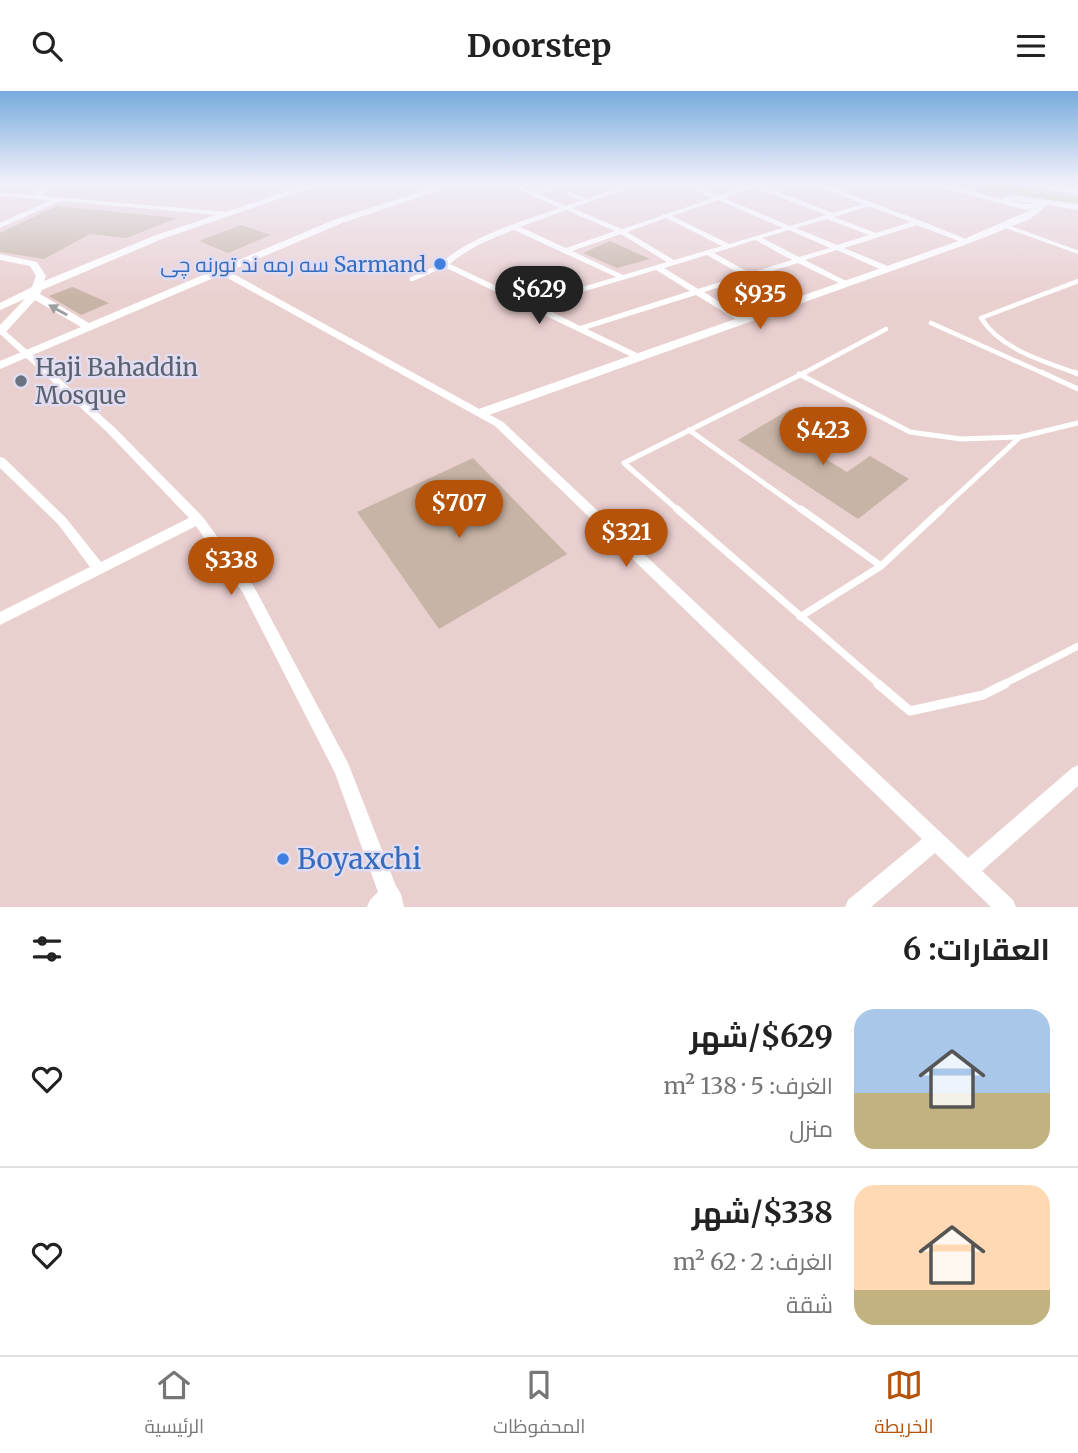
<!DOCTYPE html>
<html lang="ar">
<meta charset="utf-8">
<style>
:root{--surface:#fff;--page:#f2f2f2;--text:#222;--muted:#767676;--line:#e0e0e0;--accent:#b45309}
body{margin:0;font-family:Merriweather,Cairo,serif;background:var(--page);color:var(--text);direction:rtl;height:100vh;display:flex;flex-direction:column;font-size:26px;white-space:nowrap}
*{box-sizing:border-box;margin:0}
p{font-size:23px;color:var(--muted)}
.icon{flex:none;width:38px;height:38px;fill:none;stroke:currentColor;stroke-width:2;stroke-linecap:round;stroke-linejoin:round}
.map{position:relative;height:816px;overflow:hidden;direction:ltr}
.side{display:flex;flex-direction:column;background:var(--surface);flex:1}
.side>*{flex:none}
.price{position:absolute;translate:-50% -60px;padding:0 16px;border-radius:24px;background:var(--accent);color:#fff;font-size:23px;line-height:46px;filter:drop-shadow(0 2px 4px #0008)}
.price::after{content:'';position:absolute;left:50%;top:42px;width:21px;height:16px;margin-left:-10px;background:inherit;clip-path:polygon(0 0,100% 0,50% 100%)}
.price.on{background:#222;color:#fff}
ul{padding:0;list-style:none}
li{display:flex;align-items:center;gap:21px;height:175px;padding:0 28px}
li+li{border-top:2px solid var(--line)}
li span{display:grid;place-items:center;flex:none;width:196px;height:140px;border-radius:21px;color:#555}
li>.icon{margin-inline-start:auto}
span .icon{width:84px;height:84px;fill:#fffc;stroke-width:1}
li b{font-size:30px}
h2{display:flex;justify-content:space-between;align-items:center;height:84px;padding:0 28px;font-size:30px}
header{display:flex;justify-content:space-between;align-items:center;height:91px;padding:0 28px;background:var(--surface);font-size:32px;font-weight:700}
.dock{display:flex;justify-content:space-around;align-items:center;height:98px;border-top:2px solid var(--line);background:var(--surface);font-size:19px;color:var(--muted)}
.dock a{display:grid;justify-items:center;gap:4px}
.dock .on{color:var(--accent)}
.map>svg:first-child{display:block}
</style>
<header><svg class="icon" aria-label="menu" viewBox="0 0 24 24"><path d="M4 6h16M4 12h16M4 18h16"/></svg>Doorstep<svg class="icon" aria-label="search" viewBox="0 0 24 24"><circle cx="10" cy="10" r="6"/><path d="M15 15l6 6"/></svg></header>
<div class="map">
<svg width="1078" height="816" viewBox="0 0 1078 816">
<rect width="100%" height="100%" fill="#e0ddf3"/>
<!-- industrial -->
<path fill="#eacfcf" d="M0,91H1058L1078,96V816H0Z"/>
<!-- green -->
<path fill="#cad2a8" d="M944,91H994L1078,108V114L1018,103L985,101Z"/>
<!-- building -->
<path fill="#c8b4a6" d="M56,115L177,127L126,147L90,143L44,168L0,161V142Z
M241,134L271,144L228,162L199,150Z
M610,150L650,168L617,177L583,162Z
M72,196L75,197L109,212L81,224L49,205Z
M790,318L814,332L791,347L847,381L870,365L909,388L858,428L738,349Z
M473,367L567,463L439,538L357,421Z"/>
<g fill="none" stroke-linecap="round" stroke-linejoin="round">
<!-- service-far4 -->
<path stroke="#fff" stroke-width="3.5" d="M534,103L554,96
M570,103L587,110
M1005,135L1078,161
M440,176L445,174"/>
<!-- service-far3 -->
<path stroke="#fff" stroke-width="4.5" d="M412,188L444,174
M1078,190L981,227C1001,259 1044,270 1078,283
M931,232L1045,283
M802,283L886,238"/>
<!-- service-far2 -->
<path stroke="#fff" stroke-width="5" d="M1041,281L1078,298
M1074,281L1078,283
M799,283L910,341L961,348L1020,346
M689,339L803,420
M679,420L624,372L806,281
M940,420L1020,346L1078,332"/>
<!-- service-far1 -->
<path stroke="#fff" stroke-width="7" d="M677,418L880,594
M801,418L881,475
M800,526L881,475L942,418
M1002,594L1078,555"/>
<!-- service -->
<path stroke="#fff" stroke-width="9" d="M878,593L910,620L983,604L1005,593"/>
<!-- minor -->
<path fill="#fff" fill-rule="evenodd" d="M57,91H65L40,105L229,121L232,123L229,125L60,110L0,137V132L51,109L0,105V101L32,104Z
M503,91H512L566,115L635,91H645L572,117L622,138L661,125L662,123H667L713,107L678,91H687L719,105L751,93L767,91L760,94L833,122L863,113L807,91H817L921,130L971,150L964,152L917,134L844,157L890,176V180H884L837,159L805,169L848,191V195H845L798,172L755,185L798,209L799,211L795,214L748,187L704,201L745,227V231L742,232L696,204L587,238L641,264L643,266L638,269L442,175V171C475,143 521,131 560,117ZM754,96L826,124L790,135L724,107ZM718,109L783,137L729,153L672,125ZM869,115L911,131L876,142L834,126ZM566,119L615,140L566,157L520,136ZM666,127L722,155L674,169L627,141ZM827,128L869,144L837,154L796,137ZM514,139L616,186L531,211L450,173C468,157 492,147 514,139ZM789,139L830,157L799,166L762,147ZM621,143L667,171L623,184L572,160ZM755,149L792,169L750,182L714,162ZM707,164L742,184L698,198L664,177ZM656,179L690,200L580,235L538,214Z
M215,176H221L503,331L968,767L1072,677L1078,674V695L982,780L1013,809L1016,816H991L935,762L871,816H845L848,809L922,748L495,335L215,180Z
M0,235L114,336L202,425L253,494L348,672L396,795L401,803L404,816H367L370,809L378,801L335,682L243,502L196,435L0,534V521L90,476L58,433L0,377V366L4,367L66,427L101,471L189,427L106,340L0,243Z"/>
<!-- tertiary -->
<path fill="#fff" fill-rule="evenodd" d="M315,91H328L162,148L42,199L40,203L89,232L336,128L451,91H464L342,132L0,278V270L81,236L35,209L4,243L0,244V234L25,208L0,219V212L32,196L36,185L30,175L0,169V163L37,171L46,185L44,190L156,144Z
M921,91H936L1001,108L1011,104L1078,113V119L1048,114L1030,128L970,152L486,325L481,326L474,322L476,319L964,148L1033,118L1025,119ZM1010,109H1012L1036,113H1025Z"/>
<!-- trunk -->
<path fill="#fff" fill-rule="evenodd" d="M1007,91H1035L1078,98V104Z"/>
</g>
<!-- one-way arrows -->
<defs><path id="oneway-solid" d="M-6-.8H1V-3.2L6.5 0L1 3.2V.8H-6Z" transform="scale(1.75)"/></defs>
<use fill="#9e9ea1" href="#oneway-solid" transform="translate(58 219) rotate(-151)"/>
<!-- sky -->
<linearGradient id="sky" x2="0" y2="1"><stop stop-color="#77abdd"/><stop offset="0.44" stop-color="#f1f0fa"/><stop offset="1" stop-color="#f1f0fa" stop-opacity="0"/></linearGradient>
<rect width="1078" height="206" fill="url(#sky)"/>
<!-- markers -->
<g fill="#3f7fe0" stroke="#e0ddf3" stroke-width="2.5">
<circle cx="440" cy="173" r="7"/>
<circle cx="283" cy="768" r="7"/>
</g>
<circle fill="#6b7280" stroke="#e0ddf3" stroke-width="2.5" cx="21" cy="290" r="7"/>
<g text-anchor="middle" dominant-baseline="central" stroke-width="5" stroke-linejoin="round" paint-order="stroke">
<!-- far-shop labels -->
<g font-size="21" fill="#366cbe" stroke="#e0ddf3" text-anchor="end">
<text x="426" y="173">سه رمه ند تورنه چی Sarmand</text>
</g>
<!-- worship labels -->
<g font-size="24" fill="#5b616d" stroke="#e0ddf3" text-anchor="start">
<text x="35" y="276">Haji Bahaddin<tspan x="35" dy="28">Mosque</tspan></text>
</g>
<!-- near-shop labels -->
<g font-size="28" fill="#366cbe" stroke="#e0ddf3" text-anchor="start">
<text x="297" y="768">Boyaxchi</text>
</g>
</g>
</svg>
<b class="price on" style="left:539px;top:235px">$629</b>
<b class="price" style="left:760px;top:240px">$935</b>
<b class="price" style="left:823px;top:376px">$423</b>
<b class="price" style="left:459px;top:449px">$707</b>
<b class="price" style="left:626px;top:478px">$321</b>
<b class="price" style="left:231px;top:506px">$338</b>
</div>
<section class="side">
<h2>العقارات: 6<svg class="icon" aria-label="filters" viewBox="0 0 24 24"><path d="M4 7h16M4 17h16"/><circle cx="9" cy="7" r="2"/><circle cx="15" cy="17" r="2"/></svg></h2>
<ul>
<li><span style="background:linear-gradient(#a9c7e8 60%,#c2b280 0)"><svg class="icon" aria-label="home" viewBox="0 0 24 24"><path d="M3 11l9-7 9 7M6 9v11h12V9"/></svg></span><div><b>$629/شهر</b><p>الغرف: 5 · 138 m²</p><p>منزل</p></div><svg class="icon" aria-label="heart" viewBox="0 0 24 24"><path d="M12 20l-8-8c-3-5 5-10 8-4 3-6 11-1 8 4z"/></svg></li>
<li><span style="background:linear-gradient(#ffd9b3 75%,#c2b280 0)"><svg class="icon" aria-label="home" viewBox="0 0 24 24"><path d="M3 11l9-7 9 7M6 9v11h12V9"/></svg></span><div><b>$338/شهر</b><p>الغرف: 2 · 62 m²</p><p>شقة</p></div><svg class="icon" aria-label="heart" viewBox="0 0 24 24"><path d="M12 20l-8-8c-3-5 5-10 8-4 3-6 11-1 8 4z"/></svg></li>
</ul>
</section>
<nav class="dock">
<a class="on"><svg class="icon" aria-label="map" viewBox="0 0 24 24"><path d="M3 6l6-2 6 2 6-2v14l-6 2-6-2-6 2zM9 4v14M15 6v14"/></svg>الخريطة</a>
<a><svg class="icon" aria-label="saved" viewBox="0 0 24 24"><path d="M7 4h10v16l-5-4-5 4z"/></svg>المحفوظات</a>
<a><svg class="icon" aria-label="home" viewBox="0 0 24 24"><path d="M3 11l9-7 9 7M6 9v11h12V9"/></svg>الرئيسية</a>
</nav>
